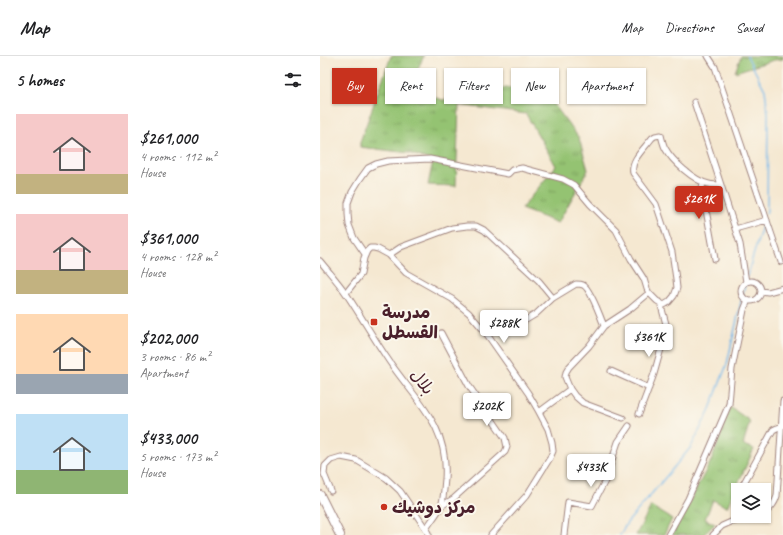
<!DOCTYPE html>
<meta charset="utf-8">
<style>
:root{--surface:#fff;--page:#f2f2f2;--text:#202124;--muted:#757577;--line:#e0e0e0;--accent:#c8321e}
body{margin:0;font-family:Caveat,"Playpen Sans Arabic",sans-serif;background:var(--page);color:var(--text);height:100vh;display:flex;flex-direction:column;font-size:15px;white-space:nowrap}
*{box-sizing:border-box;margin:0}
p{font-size:13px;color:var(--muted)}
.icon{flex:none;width:22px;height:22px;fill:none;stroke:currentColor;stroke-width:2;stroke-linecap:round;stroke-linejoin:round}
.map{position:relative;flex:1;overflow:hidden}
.details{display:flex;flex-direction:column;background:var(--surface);width:320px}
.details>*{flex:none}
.hud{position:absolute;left:12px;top:12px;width:380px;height:36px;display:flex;gap:8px}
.fabs{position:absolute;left:411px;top:427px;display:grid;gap:8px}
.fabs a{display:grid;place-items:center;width:40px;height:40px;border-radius:0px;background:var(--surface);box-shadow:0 1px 3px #0004;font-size:20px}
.price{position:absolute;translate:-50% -34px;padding:0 9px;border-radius:4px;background:#fff;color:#222;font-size:13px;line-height:26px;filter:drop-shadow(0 1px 2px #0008)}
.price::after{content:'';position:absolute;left:50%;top:24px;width:12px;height:9px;margin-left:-6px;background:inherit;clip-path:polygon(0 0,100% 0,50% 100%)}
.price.on{background:var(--accent);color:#fff}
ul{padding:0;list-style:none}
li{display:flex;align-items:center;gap:12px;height:100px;padding:0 16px}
li span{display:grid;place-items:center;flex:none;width:112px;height:80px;border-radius:0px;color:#555}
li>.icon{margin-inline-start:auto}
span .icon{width:48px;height:48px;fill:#fffc;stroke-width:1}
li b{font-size:17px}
h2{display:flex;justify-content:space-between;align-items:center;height:48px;padding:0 16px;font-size:17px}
.tag{padding:0 14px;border-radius:0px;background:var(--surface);box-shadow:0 1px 3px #0004;font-size:14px;line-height:36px}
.tag.on{background:var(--accent);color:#fff}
header{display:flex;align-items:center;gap:24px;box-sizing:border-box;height:56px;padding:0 20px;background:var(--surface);border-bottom:1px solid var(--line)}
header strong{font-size:19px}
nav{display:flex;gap:22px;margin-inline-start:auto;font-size:14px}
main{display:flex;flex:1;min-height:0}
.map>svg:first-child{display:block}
</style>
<header>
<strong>Map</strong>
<nav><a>Map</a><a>Directions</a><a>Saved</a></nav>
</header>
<main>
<section class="details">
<h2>5 homes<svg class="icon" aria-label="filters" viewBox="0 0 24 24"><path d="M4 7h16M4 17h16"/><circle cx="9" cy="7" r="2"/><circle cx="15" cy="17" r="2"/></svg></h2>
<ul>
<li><span style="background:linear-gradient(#f6c9c9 75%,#c2b280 0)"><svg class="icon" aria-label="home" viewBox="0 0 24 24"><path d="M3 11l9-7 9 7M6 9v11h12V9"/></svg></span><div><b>$261,000</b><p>4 rooms · 112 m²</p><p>House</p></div></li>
<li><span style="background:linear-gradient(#f6c9c9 70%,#c2b280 0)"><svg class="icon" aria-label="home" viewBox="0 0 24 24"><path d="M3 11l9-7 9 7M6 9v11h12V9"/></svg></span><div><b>$361,000</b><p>4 rooms · 128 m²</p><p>House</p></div></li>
<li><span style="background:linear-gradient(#ffd9b3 75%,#9aa5b1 0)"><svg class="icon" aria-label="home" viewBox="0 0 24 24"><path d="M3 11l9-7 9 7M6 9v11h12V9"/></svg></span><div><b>$202,000</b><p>3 rooms · 86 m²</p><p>Apartment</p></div></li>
<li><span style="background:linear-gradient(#bfe0f5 70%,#8fb573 0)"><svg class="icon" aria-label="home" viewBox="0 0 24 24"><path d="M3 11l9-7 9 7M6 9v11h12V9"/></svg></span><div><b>$433,000</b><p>5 rooms · 173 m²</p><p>House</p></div></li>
</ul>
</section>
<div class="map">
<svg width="463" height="479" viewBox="0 0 463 479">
<defs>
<pattern id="grass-tufts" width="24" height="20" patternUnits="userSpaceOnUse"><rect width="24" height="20" fill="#94c372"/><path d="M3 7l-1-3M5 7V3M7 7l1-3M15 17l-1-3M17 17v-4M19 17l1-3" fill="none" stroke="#7b9e5e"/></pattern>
</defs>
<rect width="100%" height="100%" fill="#fbf7ec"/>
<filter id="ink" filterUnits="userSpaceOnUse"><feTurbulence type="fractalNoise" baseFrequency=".025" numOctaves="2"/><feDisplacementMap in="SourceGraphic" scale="8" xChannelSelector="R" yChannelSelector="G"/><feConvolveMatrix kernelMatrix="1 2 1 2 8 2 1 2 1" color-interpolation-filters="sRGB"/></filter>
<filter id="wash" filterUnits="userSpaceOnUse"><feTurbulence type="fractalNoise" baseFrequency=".012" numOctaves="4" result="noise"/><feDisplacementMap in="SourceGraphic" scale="16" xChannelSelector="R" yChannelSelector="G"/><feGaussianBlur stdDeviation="0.9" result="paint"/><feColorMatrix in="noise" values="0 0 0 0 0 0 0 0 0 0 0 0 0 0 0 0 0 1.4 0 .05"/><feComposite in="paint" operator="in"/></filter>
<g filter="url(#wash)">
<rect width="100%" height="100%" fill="#f5e8d1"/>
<!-- grass -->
<path fill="url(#grass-tufts)" stroke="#6f714e" d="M71,0H104L88,33L123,44L165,31L207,33L233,47L259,82L268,114L238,167L201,153L236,110L206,58L139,49L136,130L108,129L113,105L89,97L40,91V86Z
M421,0H463V3L454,4L415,16Z
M410,351L430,365L423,389L434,393L407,451L393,444L385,463L395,468L383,479H352L392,403L401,379Z
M331,450L352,463L344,479H316Z"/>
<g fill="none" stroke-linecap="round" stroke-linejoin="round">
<!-- stream -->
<path stroke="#75b8ea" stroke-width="1.5" d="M427,0L445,34L448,57L447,155L446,157
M427,220L443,167
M300,479L307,467L371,391L390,353L407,308L425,228"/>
</g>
</g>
<g filter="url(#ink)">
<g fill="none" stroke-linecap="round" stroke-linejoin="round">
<!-- minor casing -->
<g stroke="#a0847e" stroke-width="7">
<path id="minor" d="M388,0L395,11L461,206
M374,46L401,129L420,188L426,226
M383,126L382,132L395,203
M415,173L447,164
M45,198L34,182L29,169L28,158V147L32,136L40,123L48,112L56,108L68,105L110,103L188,118L192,114L202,112L243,123L254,129L270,148L296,174L311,203L324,223L327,233L329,237L337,245L344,249L349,246L354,240L357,232L356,223L352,196L336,148L313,117C310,104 325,92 332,82L335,80L341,79C342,83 343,88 345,92C352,105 374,125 389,128C393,129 397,129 401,129
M69,199L81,191L132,172L147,170H156L164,174L219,225L233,242
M0,205C9,216 19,227 27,239C41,260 54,283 69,305C96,345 129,369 125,423C124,431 124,442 121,450C118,457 110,466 106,473L109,479
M421 235a10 10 0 1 1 20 0a10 10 0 1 1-20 0Z
M441,235L448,236L463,232
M26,237L41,218L44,202L47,195L50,192H54L58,193L69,199L86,217L132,243L149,257L166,277L208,337L219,356L228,373L232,387L233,395L230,402L207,439L171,479
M166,277L174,267L206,264L216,258L233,242L256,228C258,228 261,228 263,229C270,232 281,262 284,270
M291,315L329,332
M250,333L255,340L263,347L303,362
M219,356L250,333L245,321L246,316L249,311L269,290L284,270L310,253L329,237
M319,358L334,318L346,275V268L340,246
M420,434L453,374L457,372L463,370
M11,435L4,418L5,410L11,404L21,401L36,404L66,422L80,435L106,473
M416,441L418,438
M121,450L133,443L185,396L187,391L185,382L149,330L121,277
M444,457C451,453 455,447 457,440L463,345
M244,479L248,446L272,450L285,425L298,386L309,370
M348,479L368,443L409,348L412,313L424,254L428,244
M393,479L402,470L411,466L436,460"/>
</g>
<!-- primary casing -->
<g stroke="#a0847e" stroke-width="10">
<path id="primary" d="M0,439L20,479"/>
</g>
<!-- minor -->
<use href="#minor" stroke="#fff" stroke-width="5"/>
<!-- primary -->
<use href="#primary" stroke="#fff" stroke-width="8"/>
</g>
</g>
<!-- markers -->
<g fill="#c8321e" stroke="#fbf7ec" stroke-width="1.5">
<rect x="50" y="262" width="8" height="8" rx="2"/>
<circle cx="64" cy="451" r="4"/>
</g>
<g text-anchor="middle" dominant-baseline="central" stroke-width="4" stroke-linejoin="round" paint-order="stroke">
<!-- poi labels -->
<g font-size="17" font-weight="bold" fill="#4a1f2b" stroke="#fbf7ec" text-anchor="start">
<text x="62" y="256">مدرسة<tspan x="62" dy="20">القسطل</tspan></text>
<text x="72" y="451">مركز دوشيك</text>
</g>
<!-- street labels -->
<g font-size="17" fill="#4a1f2b" stroke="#fbf7ec">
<text transform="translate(102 326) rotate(52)">بلال</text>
</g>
</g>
</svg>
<div class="fabs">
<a><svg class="icon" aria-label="layers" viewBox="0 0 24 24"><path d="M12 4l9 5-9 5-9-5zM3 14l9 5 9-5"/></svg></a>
</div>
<b class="price on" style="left:379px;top:164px">$261K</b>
<b class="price" style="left:184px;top:288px">$288K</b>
<b class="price" style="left:329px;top:302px">$361K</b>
<b class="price" style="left:167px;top:371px">$202K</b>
<b class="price" style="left:271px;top:432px">$433K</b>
<div class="hud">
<a class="tag on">Buy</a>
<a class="tag">Rent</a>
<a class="tag">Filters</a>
<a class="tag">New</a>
<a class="tag">Apartment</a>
</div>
</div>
</main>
